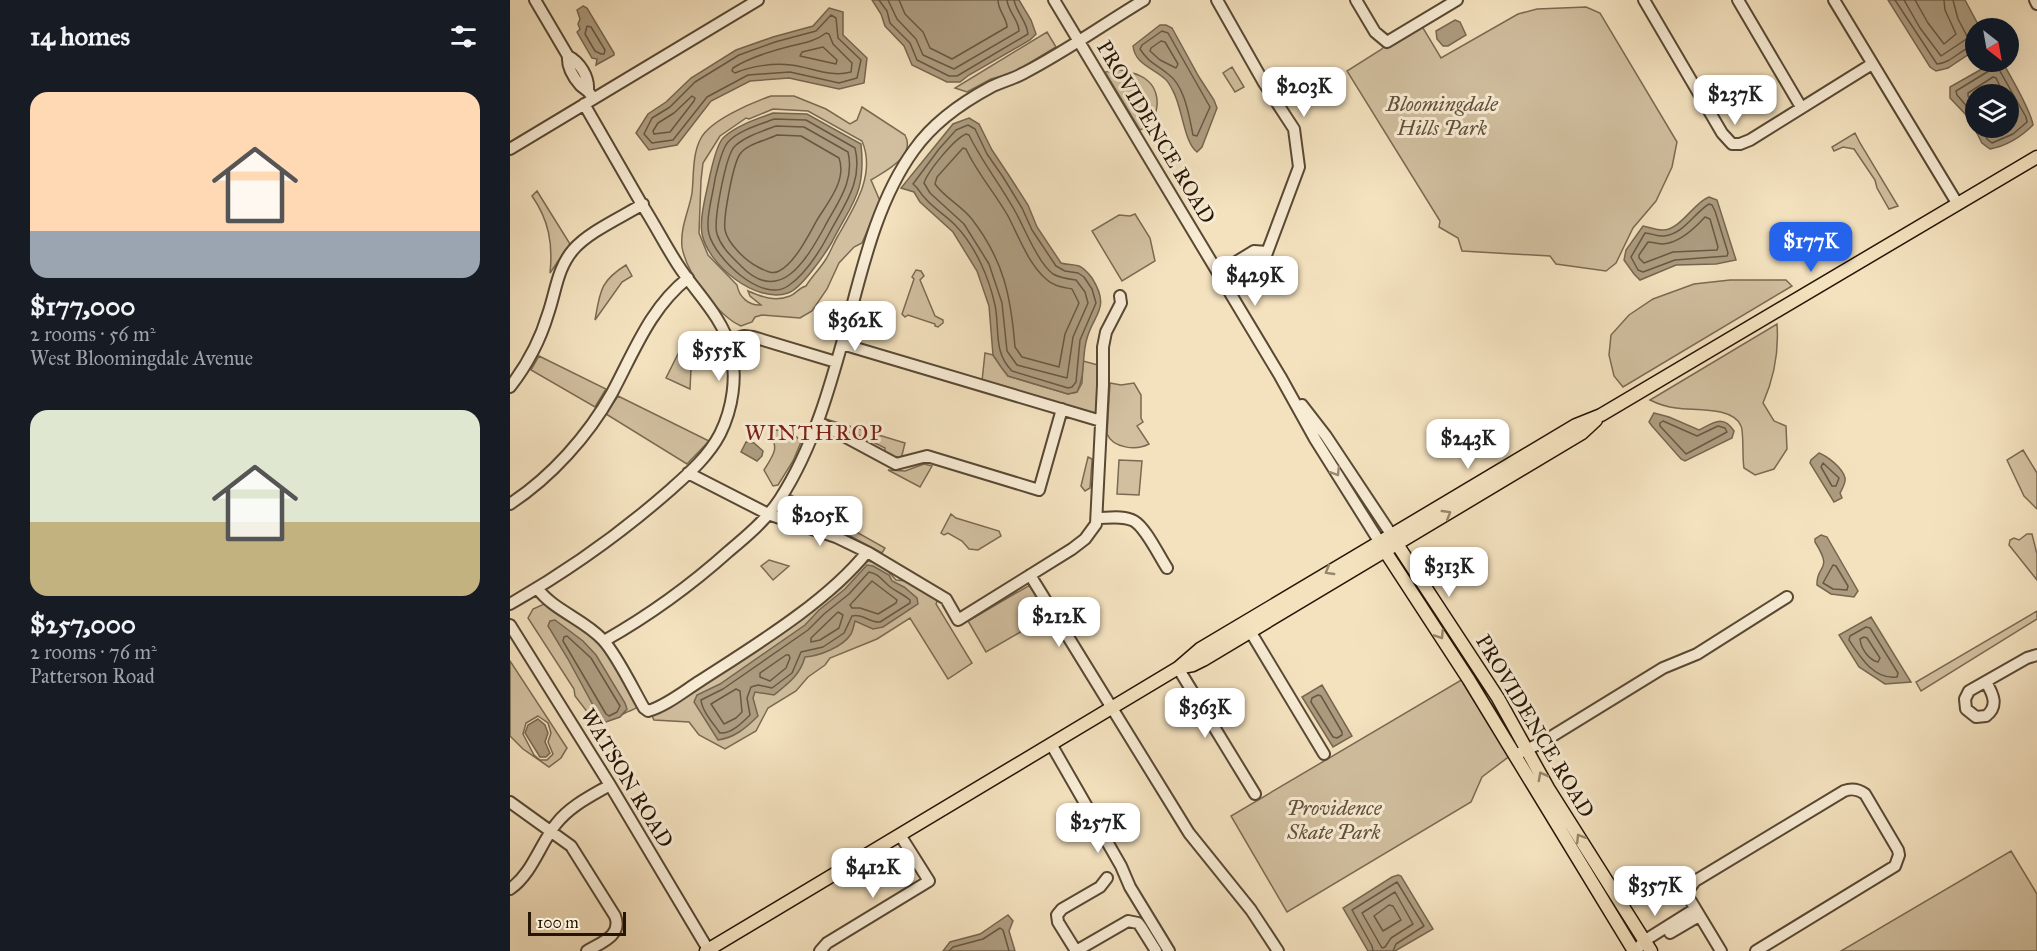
<!DOCTYPE html>
<meta charset="utf-8">
<style>
:root{--surface:#171b24;--page:#20242c;--text:#f1f3f6;--muted:#9ea1a6;--accent:#2563eb}
body{margin:0;font-family:"IM FELL Great Primer",serif;background:var(--page);color:var(--text);height:100vh;display:flex;flex-direction:column;font-size:22px;white-space:nowrap}
*{box-sizing:border-box;margin:0}
p{font-size:20px;color:var(--muted)}
.icon{flex:none;width:33px;height:33px;fill:none;stroke:currentColor;stroke-width:2;stroke-linecap:round;stroke-linejoin:round}
.map{position:relative;flex:1;overflow:hidden}
.details{display:flex;flex-direction:column;background:var(--surface);width:510px}
.details>*{flex:none}
.needle{width:39px;rotate:149deg}
.tools{position:absolute;left:1455px;top:18px;display:grid;gap:12px}
.tools a{display:grid;place-items:center;width:54px;height:54px;border-radius:50%;background:var(--surface);box-shadow:0 6px 24px #0002;font-size:30px}
.scale{position:absolute;left:18px;bottom:15px;width:98px;box-sizing:border-box;padding-left:6px;border:3px solid #241505;border-top:0;font-size:16px;line-height:21px;white-space:nowrap;color:#241505;-webkit-text-stroke:4px #f8ecd5;paint-order:stroke}
.price{position:absolute;translate:-50% -51px;padding:0 14px;border-radius:12px;background:#fff;color:#222;font-size:20px;line-height:39px;filter:drop-shadow(0 2px 3px #0008)}
.price::after{content:'';position:absolute;left:50%;top:36px;width:18px;height:14px;margin-left:-9px;background:inherit;clip-path:polygon(0 0,100% 0,50% 100%)}
.price.on{background:var(--accent);color:#fff}
ul{padding:0;list-style:none}
li{display:grid;align-content:center;gap:12px;height:318px;padding:0 30px}
li span{display:grid;place-items:center;height:186px;border-radius:18px;color:#555}
li>.icon{margin-inline-start:auto}
span .icon{width:108px;height:108px;fill:#fffc;stroke-width:1}
li b{font-size:26px}
h2{display:flex;justify-content:space-between;align-items:center;height:72px;padding:0 30px;font-size:26px}
main{display:flex;flex:1;min-height:0}
.map>svg:first-child{display:block}
</style>
<main>
<section class="details">
<h2>14 homes<svg class="icon" aria-label="filters" viewBox="0 0 24 24"><path d="M4 7h16M4 17h16"/><circle cx="9" cy="7" r="2"/><circle cx="15" cy="17" r="2"/></svg></h2>
<ul>
<li><span style="background:linear-gradient(#ffd9b3 75%,#9aa5b1 0)"><svg class="icon" aria-label="home" viewBox="0 0 24 24"><path d="M3 11l9-7 9 7M6 9v11h12V9"/></svg></span><div><b>$177,000</b><p>2 rooms · 56 m²</p><p>West Bloomingdale Avenue</p></div></li>
<li><span style="background:linear-gradient(#dfe7d0 60%,#c2b280 0)"><svg class="icon" aria-label="home" viewBox="0 0 24 24"><path d="M3 11l9-7 9 7M6 9v11h12V9"/></svg></span><div><b>$257,000</b><p>2 rooms · 76 m²</p><p>Patterson Road</p></div></li>
</ul>
</section>
<div class="map">
<svg width="1527" height="951" viewBox="0 0 1527 951">
<rect width="100%" height="100%" fill="#f4e2bf"/>
<filter id="stains"><feTurbulence type="fractalNoise" baseFrequency=".00333" numOctaves="4"/><feColorMatrix values="0 0 0 0 .2 0 0 0 0 .09 0 0 0 0 .02 0 0 0 .5 -.17"/></filter>
<radialGradient id="worn" r=".72"><stop offset=".6" stop-color="#630" stop-opacity="0"/><stop offset="1" stop-color="#630" stop-opacity=".3"/></radialGradient>
<!-- green -->
<path fill="#d1bf9f" stroke="#7a6a52" stroke-width="1.5" fill-rule="evenodd" d="M1076,7L1090,13L1167,142L1162,167L1146,201L1123,228L1106,263L1096,271L1046,264L1040,256L952,251L948,238L929,227L930,221L837,71L872,49L877,42L910,23L931,58L1008,14L1027,9Z
M537,32L546,47L503,73L481,79L457,92L445,88Z
M722,67L734,87L725,92L713,73Z
M611,70C621,73 631,74 638,81C653,94 649,123 630,130L595,72Z
M261,96H284L316,109L340,124L347,120L352,107L395,135C406,156 377,170 361,180L370,201L352,243L344,247L329,263L317,289L302,311L290,318L252,315L245,317L242,322L231,326C208,316 176,272 172,247C170,227 179,211 182,193C184,176 182,154 191,138C201,120 241,103 261,96ZM263,109L298,111L352,141C366,174 345,206 329,234C324,242 321,251 316,259C310,269 302,276 296,286C288,288 286,294 280,296C265,302 252,297 238,291L240,296L251,305C239,306 229,297 227,285L198,255L189,233L191,180L193,163L210,136L236,118L239,119Z
M1345,133L1350,143L1388,206L1379,209L1367,188L1365,180L1344,149L1333,147L1324,151L1322,147Z
M27,191L60,244L40,273C43,244 39,220 22,196Z
M625,214L640,238L645,261L612,281L582,231L609,215L620,216Z
M116,265L122,276L112,282L85,320C90,292 90,281 116,265Z
M406,270L411,271L414,276L410,280L425,316L433,320V323L428,327L425,326V324L398,315L395,317L392,314L404,279L402,277Z
M1220,280H1276L1282,286L1113,387L1104,376L1099,355L1101,335L1119,315L1143,299L1184,284Z
M1267,324C1269,351 1264,378 1253,403L1264,421L1276,426L1277,449L1264,469L1245,475L1234,468C1232,458 1234,432 1231,426C1223,406 1183,411 1166,408C1157,407 1148,404 1140,400Z
M173,344L181,369L180,389L156,378Z
M475,353L483,355L498,376L558,394L567,392L572,383L573,361L588,365L586,413L582,415L472,381Z
M29,356L96,389L85,407L21,370Z
M600,383L611,385L624,383L631,395V418L633,422L627,426L639,444C626,451 603,448 597,434Z
M108,396L199,441L177,464L96,414Z
M316,419L395,443L391,459L384,460L375,456V448Z
M268,430L285,435L291,442L283,461L268,485L263,486L254,470C265,453 269,448 259,431Z
M1513,450L1527,473V509L1514,496L1497,460Z
M578,457L582,459V461L580,488L575,491L571,486Z
M609,460L632,461L629,495L607,494Z
M414,464L422,466L410,487L378,470L395,471Z
M279,494L375,548L372,553L340,536L338,532L283,512L276,513L272,506Z
M441,514L446,518L489,531L491,536L468,550L459,549L452,541L438,533L434,535L431,533Z
M1517,534H1522L1527,554V580L1499,545L1500,540L1504,538L1509,540Z
M259,560L279,566L263,580L251,566Z
M358,561C370,562 378,571 386,580L397,581L428,599L426,604L462,663L438,679L400,618L367,639L320,658L315,665L298,677L286,691L258,708L246,731L215,749L189,735L179,722L144,720L142,716C195,684 241,653 290,616C314,598 337,581 358,561Z
M520,585L538,616L476,652L458,621Z
M34,604L46,613L59,618L89,641L129,706C123,711 120,710 115,713C99,721 104,720 85,722L65,696L64,689L18,618L23,609Z
M1527,611V619L1411,691L1406,682Z
M0,661L57,748L51,758L39,767L13,749L0,736ZM28,716L38,723L41,733L38,742L43,754L37,760H30L24,755L13,734L16,723Z
M953,679L1001,755L972,777L961,802L777,912L721,816Z
M1501,851L1527,894V951H1331Z"/>
<!-- water -->
<path fill="#ad9c80" stroke="#76664f" stroke-width="1.5" fill-rule="evenodd" d="M362,0H509L521,20L526,34L520,40L459,75L450,82H437L402,65L394,46L375,26L371,14Z
M1378,0H1455L1470,28H1466L1465,50L1438,68L1426,71L1420,67Z
M73,6L77,8L104,53V55L86,65L87,59L82,58L67,32L70,29L68,24L70,19L67,10Z
M319,8L333,12V35L357,58L354,83L329,89L279,78L240,81L201,101L167,145L139,150L126,133L138,114L156,102L181,78L226,50L263,37L303,26Z
M945,20L950,22L956,35L938,46H933L927,39L926,31Z
M650,25H656L662,28L689,77L704,100L707,108L692,147L687,152C674,143 672,106 663,91C661,87 658,81 655,79C643,68 625,64 623,46Z
M1484,62L1493,63C1501,77 1521,111 1523,125C1511,137 1496,146 1480,149L1472,143L1459,118L1440,98V87ZM1466,94H1498V128H1466Z
M263,113L297,114L351,144C356,193 343,201 322,242C315,254 291,289 278,293C246,304 198,265 192,234C189,218 197,191 200,175C202,166 208,142 214,137C228,125 247,119 263,113Z
M459,118L469,124L482,150L498,174L518,205L527,227L551,263C557,265 563,264 569,266C574,268 579,274 582,278C602,310 582,314 576,342C572,359 575,377 567,392L558,394L498,376L491,367L483,355L479,306L467,271L443,232L410,202L404,192L391,188L443,124Z
M1199,197L1207,200L1226,260L1206,264L1166,265L1130,280L1124,274L1114,260L1116,250L1133,226C1139,227 1146,230 1152,230C1170,231 1184,202 1199,197Z
M1144,413L1159,417L1189,430C1203,423 1213,414 1224,431L1222,438L1175,461L1171,459L1142,426L1139,422Z
M236,442L244,443L253,451L252,456L247,461L231,452Z
M1309,453C1317,456 1333,468 1335,478C1336,483 1332,489 1330,493L1332,498L1324,502L1300,463L1301,460Z
M1311,535L1317,537L1348,591L1344,597L1321,594L1307,585C1306,564 1324,572 1305,542V539Z
M357,565L363,566L379,575L382,581L394,587L407,598L408,604L373,627L363,629L345,621C344,625 343,630 341,634C333,647 309,656 295,657C290,675 279,683 264,695L245,692L243,698L248,716C236,728 224,738 208,740L184,702L187,695L210,684L295,625L309,610L335,589Z
M1361,617L1401,682L1375,684L1349,667L1329,635Z
M45,620L73,641L86,655L115,703L117,709L110,717L96,722L91,720L58,659L38,626L40,621Z
M812,685L842,736L823,747L792,697Z
M28,719L35,725L38,733L35,742L40,753L36,757H30L15,733L18,725Z
M888,875L891,876L923,929L885,951H858L833,908L882,877Z
M498,915L503,921L499,931L505,951H433L440,942L470,934Z"/>
<g fill="none" stroke-linecap="round" stroke-linejoin="round">
<!-- shore -->
<path stroke="#685842" stroke-width="1.5" d="M369,0L377,11L380,23L400,43L407,60L439,76H447L518,34C517,21 506,12 504,0
M378,0L387,19L406,39L413,55L444,69L509,31C509,20 498,12 497,0
M389,0L395,14L413,32L420,48L442,59L497,27C497,18 488,11 488,0
M1385,0L1427,64C1442,63 1451,48 1466,45
M1394,0L1410,28L1431,56L1458,38L1448,19L1443,0
M1405,0L1418,23L1434,44L1446,34L1435,10L1434,0
M321,15L326,18L328,38L351,60L347,78L329,83L280,72L238,75L197,97L163,140L142,143L134,134L142,118L160,107L185,82L229,55L265,42L306,31Z
M77,26L81,27L95,50L94,54H91L85,51L75,34Z
M652,31L658,33L700,107L687,136L683,135C679,116 675,86 658,74C646,64 639,63 630,49L632,45Z
M316,33L319,34L323,44L342,63L341,72C320,78 301,67 281,65C263,63 241,66 225,73L222,71L223,68C240,57 261,51 281,46C293,43 306,41 316,33Z
M651,41L655,42L668,64L666,68L650,60L640,51L641,48Z
M313,47L327,60L326,64L290,56L292,52Z
M182,96L185,98L184,101L160,132L144,134L143,131L148,123L164,113Z
M1466,105L1458,96V93L1483,77L1486,78L1494,94
M1466,117L1447,95L1446,91L1487,66L1516,117L1517,122L1503,134L1482,143L1477,139L1472,128
M264,119L296,120L345,148C353,181 335,204 320,232C310,251 296,274 278,286C252,304 205,258 199,234C195,220 203,194 205,179C207,171 212,147 219,141C230,130 249,125 264,119Z
M458,125L465,129L477,154L493,177L512,208L522,230L546,266L555,271L568,273L574,277L582,289L586,303L570,340L566,382L562,387L558,388L502,371C483,352 490,330 485,305C479,278 466,247 446,226C437,216 424,209 415,198C410,194 409,188 403,184L429,149L446,130Z
M266,126L294,127L338,152C345,182 327,203 314,228C296,260 270,306 231,266C221,256 211,247 207,234C203,221 216,154 225,146C236,136 253,131 266,126Z
M456,134L459,135C472,162 490,184 505,211C514,227 528,263 543,274C550,278 558,279 566,280L575,292L578,303L563,337L557,378L507,365L497,351L492,303L479,264L454,224L420,193L414,183C418,171 444,139 456,134Z
M267,135L291,136L329,158C337,180 318,202 307,220C299,235 284,264 269,271C262,275 254,270 248,267C236,261 218,244 215,230C213,218 223,164 230,154C237,144 257,140 267,135Z
M453,148L456,149C467,173 485,193 498,216C509,237 518,263 536,279C543,286 553,287 562,289L569,303L555,334L549,367L512,357L505,347C501,297 494,260 461,218C451,206 433,196 425,184L427,177Z
M1199,204L1202,205L1205,211L1218,253L1217,256L1165,260L1133,272L1128,270L1121,257L1135,233C1142,233 1147,237 1154,236C1174,234 1184,213 1199,204Z
M1195,217L1200,219L1208,247L1207,250L1163,252L1134,263L1129,258V255L1138,242C1143,242 1148,244 1153,244C1169,243 1185,228 1195,217Z
M1153,421L1187,436L1208,426L1215,428L1217,432L1176,454L1150,426V423Z
M1313,463L1329,478L1326,486H1322L1311,467Z
M1323,565L1326,566L1338,586L1337,590L1323,589L1313,583Z
M359,572C369,574 372,580 379,586C385,591 393,594 400,600V603L370,622C360,623 352,613 342,616L334,633L313,647L291,652L282,673L262,688L248,685L241,687L237,698L240,715C232,723 221,734 210,733C203,723 192,711 191,700L213,689L298,630L314,614L339,594Z
M362,581L387,600L386,603L368,614L350,608H342L340,605Z
M328,612L333,615L329,628L310,640L301,642V638Z
M1356,627L1360,628L1388,673L1387,677C1364,680 1350,657 1339,640L1340,636Z
M54,637L57,636L81,658L110,706L107,712L99,716L96,714L53,641Z
M1354,637L1357,638L1370,658L1368,662C1359,660 1351,649 1350,639Z
M276,655H279L280,658L276,668L260,681L250,677V673Z
M226,689L230,691L232,712L226,718L214,724L201,704Z
M808,695L811,696L832,732V735L827,738L823,737L801,702L802,698Z
M885,892L903,924L881,938L875,947L872,948L852,913Z
M879,905L883,906L891,920L873,931L864,916Z
M439,951L443,947L473,939L490,928L493,930L499,951
M863,951L862,946L842,910L887,882L914,926L886,944L883,951"/>
<!-- minor casing -->
<g stroke="#584834" stroke-width="14">
<path id="minor" d="M25,0L58,56C70,62 79,77 78,90
M544,0L770,376L805,439L869,541
M707,0L754,83L784,129L789,167L752,266L717,288
M846,0L865,32L877,42L947,0
M1134,0L1212,133L1222,144H1230L1240,140L1362,64
M1228,0L1291,107
M1324,0L1447,203
M1525,0L1527,4
M58,56C57,66 63,77 70,85C74,89 78,90 81,95
M0,149L248,0
M708,273L744,251L757,252
M218,341L234,336L243,337L326,362
M332,344L591,421
M0,387C17,365 30,341 38,314C46,291 47,269 63,250C78,232 112,217 133,204
M792,405L816,436L881,534
M308,422L386,464L417,456L529,490L552,409
M178,473L258,514L326,537L359,553L436,599L448,620L562,549L575,539L586,524L593,385V347L596,332L611,303L610,296
M0,504C41,477 78,436 102,393C124,352 140,308 178,278
M587,518C598,518 614,515 624,521C636,528 649,556 657,568
M520,575L679,833L741,910L768,951
M27,588C44,611 74,619 93,640C107,655 123,689 134,708L138,711C156,706 174,691 190,681C244,646 317,602 357,552
M0,604C56,572 110,534 159,491C178,474 198,457 210,434C223,408 227,377 221,350C212,316 186,293 168,265C155,245 144,223 131,203C112,170 93,137 74,104
M0,625L100,785L199,951
M740,631L814,754
M94,641C140,615 180,586 219,551C237,536 257,519 270,499C305,445 322,380 339,318C354,261 369,198 404,150C423,123 451,103 481,87C491,82 503,79 514,73C555,52 594,24 634,0
M668,668L745,794
M1476,682C1483,694 1489,706 1476,716L1466,717L1456,709L1455,699L1459,691L1517,658L1527,655
M541,744L611,866L620,887L659,951
M1005,755L1031,743L1153,668L1187,654L1277,597
M0,802L61,846L105,916C113,936 90,943 77,951
M0,889C22,874 30,844 46,824C60,806 81,796 100,785
M1160,933L1189,916
M1129,947L1134,941L1185,909
M310,951L317,943L419,881L390,835
M566,951L548,922L547,915L552,909L590,887L597,878
M566,951L618,921L628,923L631,927L646,951
M1211,951L1179,898V889L1185,881L1334,791C1342,788 1348,789 1355,794L1388,850L1389,855L1385,866L1246,951"/>
</g>
<!-- major casing -->
<g stroke="#241505" stroke-width="15">
<path id="major" d="M883,538L988,698L1038,788L1141,951
M871,545L959,680L1124,951
M672,667L683,665L693,660L1072,433L1086,420
M196,951L668,668L690,649L1066,425L1091,415L1527,157"/>
</g>
<!-- minor -->
<use href="#minor" stroke="#f8ecd5" stroke-width="10"/>
<!-- major -->
<use href="#major" stroke="#f4e2bf" stroke-width="12"/>
</g>
<!-- one-way arrows -->
<defs><path id="oneway-chevron" d="M-2-3.5L2.5 0L-2 3.5" fill="none" stroke-width="1.6" stroke-linecap="round" stroke-linejoin="round" transform="scale(1.5)"/></defs>
<use stroke="#998b77" href="#oneway-chevron" transform="translate(826 472) rotate(58)"/>
<g stroke="#96866b">
<use href="#oneway-chevron" transform="translate(937 514) rotate(-31)"/>
<use href="#oneway-chevron" transform="translate(819 571) rotate(149)"/>
<use href="#oneway-chevron" transform="translate(930 635) rotate(57)"/>
<use href="#oneway-chevron" transform="translate(1032 776) rotate(-118)"/>
<use href="#oneway-chevron" transform="translate(1070 838) rotate(-122)"/>
</g>
<g text-anchor="middle" dominant-baseline="central" stroke-width="6" stroke-linejoin="round" paint-order="stroke">
<!-- park labels -->
<g font-size="21" font-style="italic" fill="#61503b" stroke="#f8ecd5">
<text x="932" y="104">Bloomingdale<tspan x="932" dy="24">Hills Park</tspan></text>
<text x="824" y="808">Providence<tspan x="824" dy="24">Skate Park</tspan></text>
</g>
<!-- street labels -->
<g font-size="21" fill="#241505" stroke="#f8ecd5">
<text transform="translate(646 132) rotate(59)">PROVIDENCE ROAD</text>
<text transform="translate(1025 726) rotate(59)">PROVIDENCE ROAD</text>
<text transform="translate(117 778) rotate(59)">WATSON ROAD</text>
</g>
<!-- neighbourhood labels -->
<g font-size="22" letter-spacing="1.5" fill="#7a1f14" stroke="#f8ecd5">
<text x="304" y="432">WINTHROP</text>
</g>
</g>
<rect width="100%" height="100%" filter="url(#stains)"/>
<rect width="100%" height="100%" fill="url(#worn)"/>
</svg>
<div class="tools">
<a><svg class="needle" viewBox="-14 -14 28 28"><path d="M0-13l5 13h-10z" fill="#e53935"/><path d="M0 13l5-13h-10z" fill="#9ea1a6"/></svg></a>
<a><svg class="icon" aria-label="layers" viewBox="0 0 24 24"><path d="M12 4l9 5-9 5-9-5zM3 14l9 5 9-5"/></svg></a>
</div>
<div class="scale">100 m</div>
<b class="price" style="left:794px;top:118px">$203K</b>
<b class="price" style="left:1225px;top:126px">$237K</b>
<b class="price on" style="left:1301px;top:273px">$177K</b>
<b class="price" style="left:745px;top:307px">$429K</b>
<b class="price" style="left:345px;top:352px">$362K</b>
<b class="price" style="left:209px;top:382px">$555K</b>
<b class="price" style="left:958px;top:470px">$243K</b>
<b class="price" style="left:310px;top:547px">$205K</b>
<b class="price" style="left:939px;top:598px">$313K</b>
<b class="price" style="left:549px;top:648px">$212K</b>
<b class="price" style="left:695px;top:739px">$363K</b>
<b class="price" style="left:588px;top:854px">$257K</b>
<b class="price" style="left:363px;top:899px">$412K</b>
<b class="price" style="left:1145px;top:917px">$357K</b>
</div>
</main>
